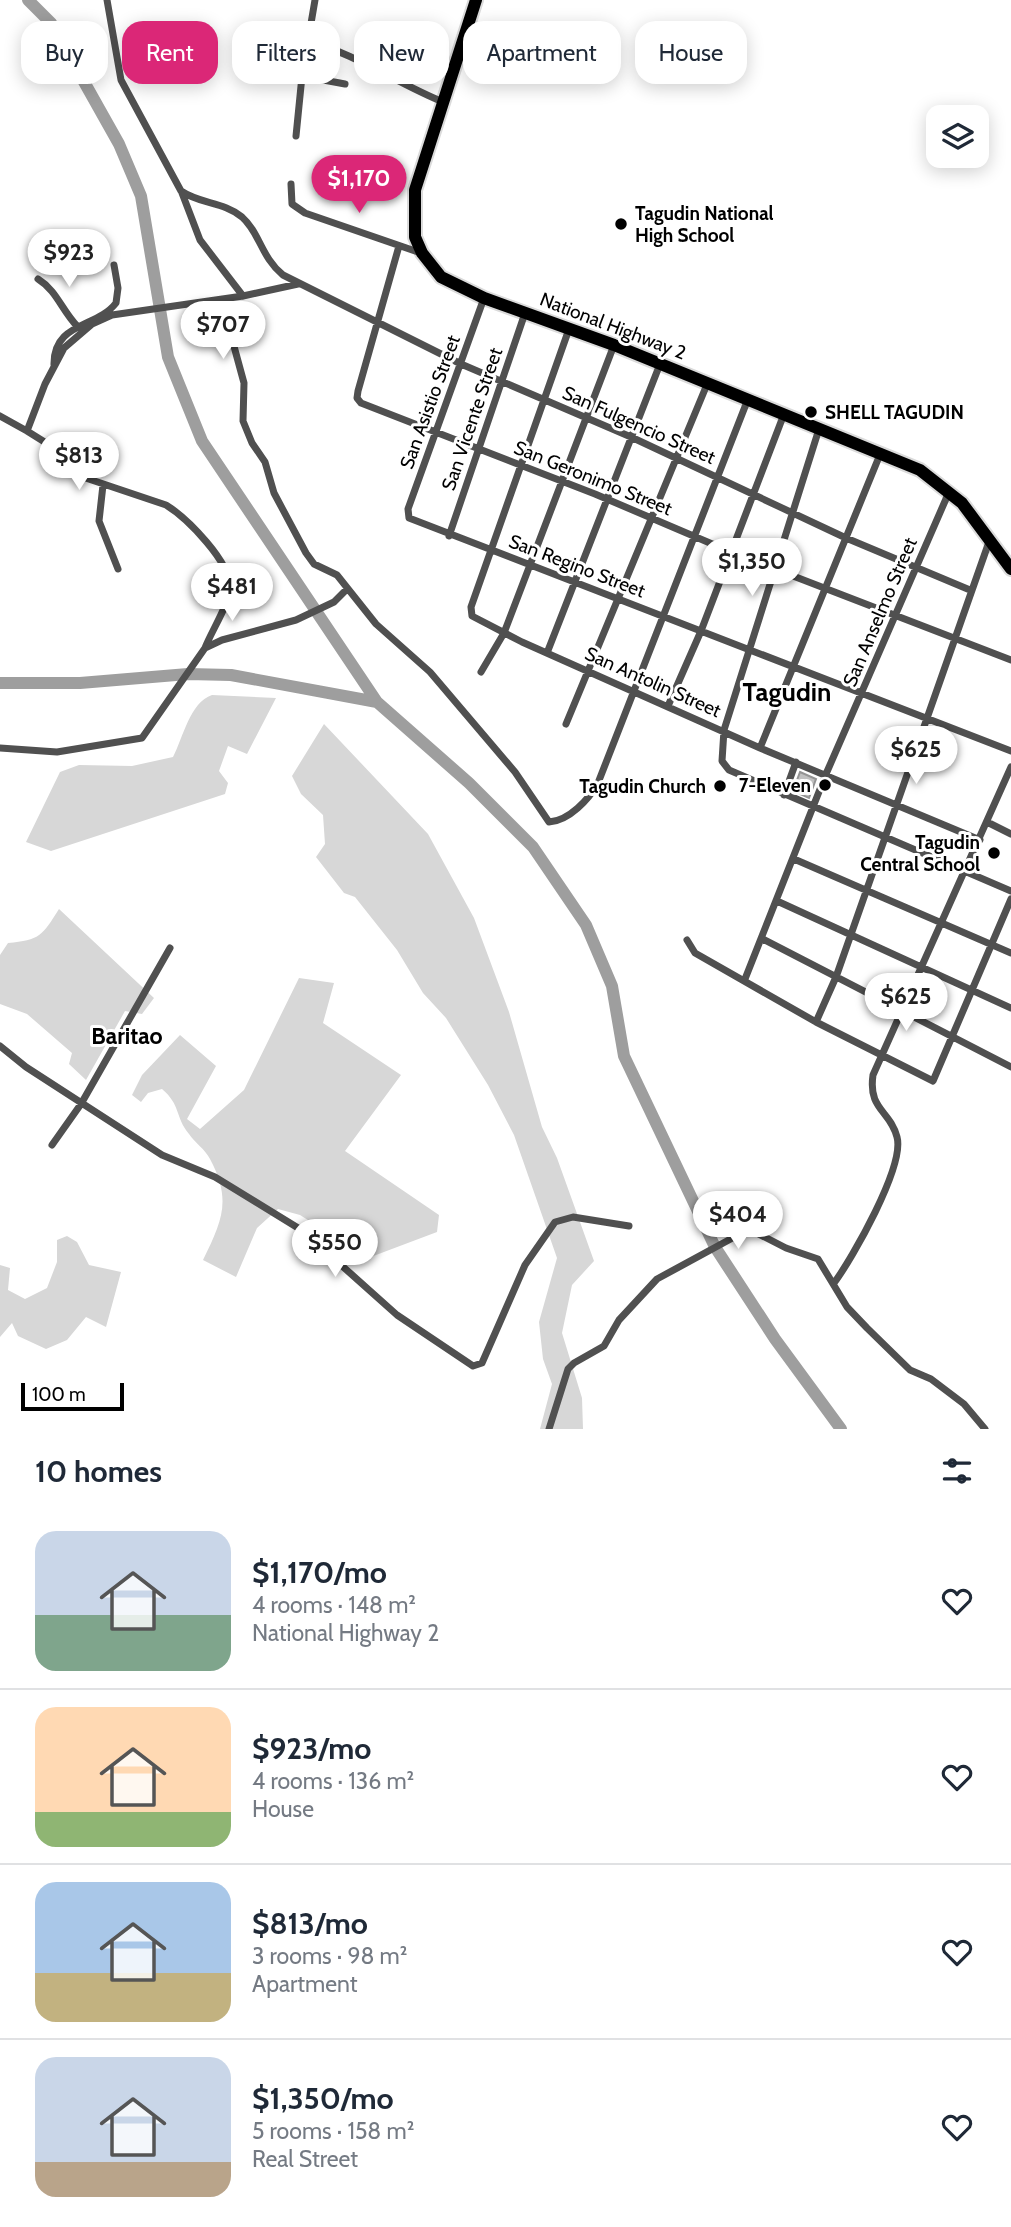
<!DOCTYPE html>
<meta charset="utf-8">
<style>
:root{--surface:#fff;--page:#f6f6f7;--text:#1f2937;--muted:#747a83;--line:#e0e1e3;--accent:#db2777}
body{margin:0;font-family:Cabin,sans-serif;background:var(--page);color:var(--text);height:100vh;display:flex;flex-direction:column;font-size:26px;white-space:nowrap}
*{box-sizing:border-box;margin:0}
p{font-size:23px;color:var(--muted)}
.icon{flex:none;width:38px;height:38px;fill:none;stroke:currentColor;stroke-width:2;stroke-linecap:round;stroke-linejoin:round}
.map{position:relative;height:1429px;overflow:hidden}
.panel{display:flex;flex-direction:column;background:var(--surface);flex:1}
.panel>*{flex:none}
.hud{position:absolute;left:21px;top:21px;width:970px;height:63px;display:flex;gap:14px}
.tools{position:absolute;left:926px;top:105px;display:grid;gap:14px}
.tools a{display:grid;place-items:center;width:63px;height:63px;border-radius:14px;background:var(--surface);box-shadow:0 4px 18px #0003;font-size:35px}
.scale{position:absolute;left:21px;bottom:18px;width:103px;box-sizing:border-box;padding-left:7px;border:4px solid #000;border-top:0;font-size:19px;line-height:24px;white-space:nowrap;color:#000;-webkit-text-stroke:5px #fff;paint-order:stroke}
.price{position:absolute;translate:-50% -60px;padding:0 16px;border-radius:24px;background:#fff;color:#222;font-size:23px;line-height:46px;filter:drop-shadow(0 2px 4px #0008)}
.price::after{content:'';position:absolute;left:50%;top:42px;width:21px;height:16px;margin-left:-10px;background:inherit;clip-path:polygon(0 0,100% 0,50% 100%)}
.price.on{background:var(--accent);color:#fff}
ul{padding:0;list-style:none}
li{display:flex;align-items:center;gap:21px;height:175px;padding:0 35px}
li+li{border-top:2px solid var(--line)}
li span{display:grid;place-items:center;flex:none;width:196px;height:140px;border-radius:21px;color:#555}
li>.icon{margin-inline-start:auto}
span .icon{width:84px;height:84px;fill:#fffc;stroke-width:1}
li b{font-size:30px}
h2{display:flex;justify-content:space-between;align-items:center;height:84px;padding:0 35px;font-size:30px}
.tag{padding:0 24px;border-radius:21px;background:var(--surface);box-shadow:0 4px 18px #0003;font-size:24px;line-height:63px}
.tag.on{background:var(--accent);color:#fff}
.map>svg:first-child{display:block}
</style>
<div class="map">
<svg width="1011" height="1429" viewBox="0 0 1011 1429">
<rect width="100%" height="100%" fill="#fff"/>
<!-- green -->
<path fill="#d7d7d7" d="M212,695L276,698L247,754L228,746L219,771L228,783L225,794L51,851L26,842L60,772L79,765L132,766L173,757C183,738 190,702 212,695Z
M324,724L428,834L474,918L509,1012L542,1127L557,1158L594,1261L572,1285L562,1333L582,1398L583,1429H540L552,1384L543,1359L539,1322L557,1258L514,1135L488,1085L446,1018L423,993L397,950L355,897L344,893L316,857L325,844L323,815L301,794L292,776Z
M59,909L154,998L142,1014L125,1011L86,1080L69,1064L72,1053L27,1014L0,1004V955L8,943C40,940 42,936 59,909Z
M299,978L334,983L323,1023L401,1075L345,1151L439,1215L437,1232L368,1258L300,1215L278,1209L257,1228L236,1277L203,1260C222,1221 232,1200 210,1159C205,1149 195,1143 189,1134C175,1117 181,1105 162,1089L148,1093L141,1102L132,1095L142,1075L180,1035L216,1066L187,1119L200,1129L244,1090Z
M67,1236L77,1242L89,1265L121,1272L106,1327L86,1317L67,1340L46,1349L18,1336L12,1323L0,1337V1265L10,1268L8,1290L25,1299L47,1288L57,1262V1240Z"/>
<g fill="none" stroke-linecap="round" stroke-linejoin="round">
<!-- river -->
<path stroke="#9e9e9e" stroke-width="12" d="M28,0L51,23L119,144L141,196L168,357L202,441L377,702L469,783L533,847L586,925L612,986L624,1056L715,1247L775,1339L841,1429
M0,683H80L188,674L231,675L377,702"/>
</g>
<!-- building -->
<path fill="#c0c0c0" stroke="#949494" stroke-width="2" d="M800,772L816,779L809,798L793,791Z"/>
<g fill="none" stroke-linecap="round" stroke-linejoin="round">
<!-- trunk casing -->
<g stroke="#dbdbdb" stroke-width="16">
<path id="trunk" d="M476,0L415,190V237L422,253L441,277L484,298L614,345L920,470L962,503L1011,569"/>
</g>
<!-- minor -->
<path stroke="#505050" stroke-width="7" d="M107,0L121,80L181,191C200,204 224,202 242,217C260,233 261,257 283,275L461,364L631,437L846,538L970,590
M307,41C357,54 396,83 443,102
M302,76L345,84
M296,136L302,76L315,0
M291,184L292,204L305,213L421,253
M182,193L200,240L243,296
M399,246L358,391L357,398L361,403L595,494L731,552L1011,660
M38,279C57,291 61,309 77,326
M484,298L408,509L409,518L1011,751
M226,299L232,339L244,383L243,421L252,443L265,462L274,493L306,553L314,564L337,575L376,624L430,672L515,772L549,822C569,821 589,799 598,783L748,399
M569,329L471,607L472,616L522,642L760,748L980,840
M54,365C53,322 97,328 116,303L118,288L114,265
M0,416L27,431L45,384L64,348L92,324L112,315L243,296L298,284
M819,429L724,730L722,761L729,770L1011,891
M27,431L51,446L50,466L166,505C187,518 232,563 230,589C230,602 210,634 205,648
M103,485L99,521L118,569
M449,536L525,313
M547,653L660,364
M481,672L504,633L614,345
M668,706L701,631L784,414
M566,724L708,382
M0,748L57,752L142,738L205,648L222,640L296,620L334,602L347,589
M760,748L881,452
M784,795L796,762
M987,822L1011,834
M794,859L1011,953
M777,901L1011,1008
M763,939L1011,1067
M687,940L695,953L816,1022L933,1081L1011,899
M745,979L826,774L949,492
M816,1022L836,977L990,539
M0,1046L26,1067L162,1155L215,1177L303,1231L397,1315L473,1366L482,1363L525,1265L555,1222L573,1217L629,1226
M52,1145L81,1104L170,948
M834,1283C852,1259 905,1166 897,1137C890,1110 868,1110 873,1075L1011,767
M549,1429L568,1369L574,1363L604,1346L619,1320L657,1279L749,1229L786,1248L818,1259L847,1307L867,1328L910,1370L931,1379L964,1404L985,1429"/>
<!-- trunk -->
<use href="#trunk" stroke="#000" stroke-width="12"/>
</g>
<!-- markers -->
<g fill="#000" stroke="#fff" stroke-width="2.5">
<circle cx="621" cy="224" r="7"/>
<circle cx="811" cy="412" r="7"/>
<circle cx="825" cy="785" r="7"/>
<circle cx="720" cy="786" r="7"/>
<circle cx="994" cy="853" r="7"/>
</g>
<g text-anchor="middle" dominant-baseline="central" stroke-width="6" stroke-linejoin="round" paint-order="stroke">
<!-- poi labels -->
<g font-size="19" font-weight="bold" fill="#000" stroke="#fff" text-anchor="end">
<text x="635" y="213" text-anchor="start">Tagudin National<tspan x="635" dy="22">High School</tspan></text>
<text x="825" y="412" text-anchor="start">SHELL TAGUDIN</text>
<text x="811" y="785">7-Eleven</text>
<text x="706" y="786">Tagudin Church</text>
<text x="980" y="842">Tagudin<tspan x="980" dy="22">Central School</tspan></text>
</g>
<!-- street labels -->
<g font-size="19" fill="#000" stroke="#fff">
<text transform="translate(613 326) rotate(21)">National Highway 2</text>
<text transform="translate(430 402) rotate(-70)">San Asistio Street</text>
<text transform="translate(472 419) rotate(-71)">San Vicente Street</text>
<text transform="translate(639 425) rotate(24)">San Fulgencio Street</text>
<text transform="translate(593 478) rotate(22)">San Geronimo Street</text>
<text transform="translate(577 566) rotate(21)">San Regino Street</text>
<text transform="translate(880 612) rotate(-67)">San Anselmo Street</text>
<text transform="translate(653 682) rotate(24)">San Antolin Street</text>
</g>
<!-- quarter labels -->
<g font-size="23" font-weight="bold" fill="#000" stroke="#fff">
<text x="127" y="1036">Baritao</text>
</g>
<!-- district labels -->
<g font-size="26" font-weight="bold" fill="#000" stroke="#fff">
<text x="787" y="692">Tagudin</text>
</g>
</g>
</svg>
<div class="tools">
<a><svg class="icon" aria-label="layers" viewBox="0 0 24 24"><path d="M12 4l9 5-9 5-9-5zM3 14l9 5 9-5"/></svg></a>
</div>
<div class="scale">100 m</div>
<b class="price on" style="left:359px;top:215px">$1,170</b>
<b class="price" style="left:69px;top:289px">$923</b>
<b class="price" style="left:223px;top:361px">$707</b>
<b class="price" style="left:79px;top:492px">$813</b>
<b class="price" style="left:752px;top:598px">$1,350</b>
<b class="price" style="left:232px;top:623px">$481</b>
<b class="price" style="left:916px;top:786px">$625</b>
<b class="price" style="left:906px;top:1033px">$625</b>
<b class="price" style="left:738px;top:1251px">$404</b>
<b class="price" style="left:335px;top:1279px">$550</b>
<div class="hud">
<a class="tag">Buy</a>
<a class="tag on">Rent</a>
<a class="tag">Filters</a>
<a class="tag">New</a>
<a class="tag">Apartment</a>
<a class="tag">House</a>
</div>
</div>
<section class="panel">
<h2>10 homes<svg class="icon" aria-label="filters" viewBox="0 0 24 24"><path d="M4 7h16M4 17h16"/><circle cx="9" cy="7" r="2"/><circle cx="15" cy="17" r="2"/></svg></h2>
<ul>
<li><span style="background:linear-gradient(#c9d6e8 60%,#7fa58c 0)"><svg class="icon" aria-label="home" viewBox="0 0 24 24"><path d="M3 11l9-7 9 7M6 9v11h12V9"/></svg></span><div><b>$1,170/mo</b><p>4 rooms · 148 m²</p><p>National Highway 2</p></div><svg class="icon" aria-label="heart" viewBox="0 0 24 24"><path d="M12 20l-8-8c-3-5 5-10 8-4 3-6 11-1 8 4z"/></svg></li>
<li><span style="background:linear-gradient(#ffd9b3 75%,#8fb573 0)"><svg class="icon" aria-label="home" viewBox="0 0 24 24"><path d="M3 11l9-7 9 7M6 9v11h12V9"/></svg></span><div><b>$923/mo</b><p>4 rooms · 136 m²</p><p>House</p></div><svg class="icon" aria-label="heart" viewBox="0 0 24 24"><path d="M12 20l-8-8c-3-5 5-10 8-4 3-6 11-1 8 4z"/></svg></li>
<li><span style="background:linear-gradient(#a9c7e8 65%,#c2b280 0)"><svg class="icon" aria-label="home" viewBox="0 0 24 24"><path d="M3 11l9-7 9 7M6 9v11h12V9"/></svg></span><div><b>$813/mo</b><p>3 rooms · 98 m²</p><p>Apartment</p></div><svg class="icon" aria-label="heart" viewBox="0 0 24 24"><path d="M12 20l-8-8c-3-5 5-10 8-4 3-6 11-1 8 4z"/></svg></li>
<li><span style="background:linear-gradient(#c9d6e8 75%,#b9a48a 0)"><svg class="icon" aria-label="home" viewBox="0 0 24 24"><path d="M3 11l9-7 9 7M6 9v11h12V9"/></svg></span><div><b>$1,350/mo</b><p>5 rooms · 158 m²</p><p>Real Street</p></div><svg class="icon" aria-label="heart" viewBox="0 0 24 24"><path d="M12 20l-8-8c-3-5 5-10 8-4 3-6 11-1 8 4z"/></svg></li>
</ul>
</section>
